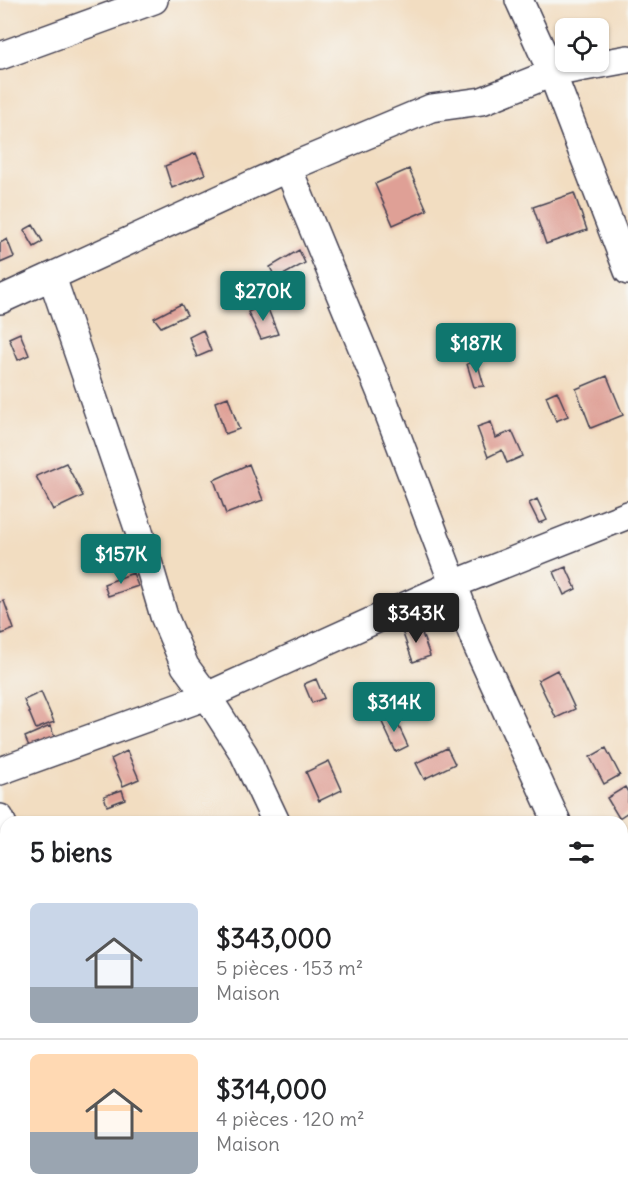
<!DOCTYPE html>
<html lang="fr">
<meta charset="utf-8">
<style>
:root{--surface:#fff;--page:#f6f6f6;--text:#202124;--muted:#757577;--line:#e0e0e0;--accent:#0f766e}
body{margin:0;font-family:Delius,sans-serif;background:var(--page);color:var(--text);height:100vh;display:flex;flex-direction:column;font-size:22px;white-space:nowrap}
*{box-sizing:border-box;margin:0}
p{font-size:20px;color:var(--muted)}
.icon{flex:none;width:33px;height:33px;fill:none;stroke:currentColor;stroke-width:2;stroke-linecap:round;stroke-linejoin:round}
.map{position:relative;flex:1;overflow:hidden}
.details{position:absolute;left:0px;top:816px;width:628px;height:384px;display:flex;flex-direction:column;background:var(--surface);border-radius:18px 18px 0 0;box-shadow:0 2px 4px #0004}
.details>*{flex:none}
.tools{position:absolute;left:555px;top:18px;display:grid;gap:12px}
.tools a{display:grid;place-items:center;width:54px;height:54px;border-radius:9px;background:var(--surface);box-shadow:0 2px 4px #0004;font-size:30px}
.price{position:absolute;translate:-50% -51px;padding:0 14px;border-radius:6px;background:var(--accent);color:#fff;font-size:20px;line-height:39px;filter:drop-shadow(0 2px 3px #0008)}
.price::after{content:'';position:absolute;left:50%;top:36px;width:18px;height:14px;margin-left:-9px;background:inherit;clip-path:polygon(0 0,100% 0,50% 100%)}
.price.current{background:#222;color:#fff}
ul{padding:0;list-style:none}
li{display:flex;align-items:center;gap:18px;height:150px;padding:0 30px}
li+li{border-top:2px solid var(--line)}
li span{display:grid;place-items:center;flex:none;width:168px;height:120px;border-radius:9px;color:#555}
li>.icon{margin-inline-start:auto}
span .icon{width:72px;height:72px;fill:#fffc;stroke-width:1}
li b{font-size:26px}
h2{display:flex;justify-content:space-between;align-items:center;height:72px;padding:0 30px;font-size:26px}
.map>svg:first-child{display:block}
</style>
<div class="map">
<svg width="628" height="1200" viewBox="0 0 628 1200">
<rect width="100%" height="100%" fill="#f6f6f2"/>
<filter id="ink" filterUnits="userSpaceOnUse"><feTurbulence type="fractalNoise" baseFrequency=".0167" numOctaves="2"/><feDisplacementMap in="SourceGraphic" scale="12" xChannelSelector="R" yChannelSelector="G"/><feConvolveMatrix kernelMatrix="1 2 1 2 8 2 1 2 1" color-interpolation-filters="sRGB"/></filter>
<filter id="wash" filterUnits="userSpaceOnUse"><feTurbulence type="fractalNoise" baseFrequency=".008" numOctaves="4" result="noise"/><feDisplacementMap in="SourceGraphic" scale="24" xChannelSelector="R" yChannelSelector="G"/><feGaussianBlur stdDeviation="1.35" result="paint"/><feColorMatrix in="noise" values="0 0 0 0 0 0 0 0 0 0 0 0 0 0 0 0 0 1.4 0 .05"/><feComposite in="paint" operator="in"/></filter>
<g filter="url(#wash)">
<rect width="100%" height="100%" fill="#f2ddc1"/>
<g id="blocks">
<!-- building -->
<path fill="#dfa096" d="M196,153L205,174L172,188L165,166Z
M409,169L427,210L393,225L375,184Z
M574,193L587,230L546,244L533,207Z
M33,225L43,242L34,247L24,230Z
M7,239L14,257L0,263V243Z
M299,250L305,263L276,279L270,267Z
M181,304L187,315L161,327L154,318Z
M266,304L278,334L261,339L248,312Z
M203,330L211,351L197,357L189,337Z
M20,333L29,355L18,360L9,338Z
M477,361L484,386L474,387L467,364Z
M607,376L623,415L591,428L576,389Z
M557,391L568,416L556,421L546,396Z
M228,397L239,429L225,434L215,402Z
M491,422L496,438L512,431L523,456L507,463L502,450L488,457L477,427Z
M66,463L83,496L53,510L36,476Z
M249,464L263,500L226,514L214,480Z
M537,499L547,520L539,523L529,503Z
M566,567L576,589L564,595L554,572Z
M133,573L138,586L108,596L104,584Z
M4,601L14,629L2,634L0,628V602Z
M419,625L430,656L413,662L402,631Z
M557,670L575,709L556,718L538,680Z
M316,679L324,698L312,703L304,684Z
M41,692L54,722L36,729L24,700Z
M393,714L408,746L396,752L381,720Z
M50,726L56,740L31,751L25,737Z
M447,748L455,764L424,779L416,763Z
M606,748L620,775L604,784L590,757Z
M127,751L139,779L123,786L111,759Z
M329,761L342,790L319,801L306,772Z
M625,787L628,792V812L619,818L607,798Z
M122,790L125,799L107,806L104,796Z
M0,939L6,956V963L0,965Z
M6,969V988L0,990V971Z
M596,1194H610L613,1198L599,1200Z"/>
</g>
</g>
<g filter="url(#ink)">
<use href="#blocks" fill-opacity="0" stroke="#413e4f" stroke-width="1.5"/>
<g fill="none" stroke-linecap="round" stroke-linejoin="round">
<!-- minor casing -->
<g stroke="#413e4f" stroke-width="30">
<path id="minor" d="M519,0L552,73L628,271
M0,56L154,0
M288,168L380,391L477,646L557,822
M52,277L138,528L164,616L185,666L207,696L244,754L276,822
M0,300L288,168L431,108L482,101L552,73L628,59
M0,771L207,696L454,584L628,515
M0,818L6,832
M622,970L628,983
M622,1051L628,1049
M131,1194L133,1200
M251,1194L252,1200
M553,1194L556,1200
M176,1200L198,1194"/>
</g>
<!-- minor -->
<use href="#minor" stroke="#fff" stroke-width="27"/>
</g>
</g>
</svg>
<div class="tools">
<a><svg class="icon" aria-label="locate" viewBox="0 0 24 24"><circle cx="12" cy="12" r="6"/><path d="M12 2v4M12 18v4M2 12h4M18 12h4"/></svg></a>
</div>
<b class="price" style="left:263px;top:322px">$270K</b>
<b class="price" style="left:476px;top:374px">$187K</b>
<b class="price" style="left:121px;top:585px">$157K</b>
<b class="price current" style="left:416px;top:644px">$343K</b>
<b class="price" style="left:394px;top:733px">$314K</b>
<section class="details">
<h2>5 biens<svg class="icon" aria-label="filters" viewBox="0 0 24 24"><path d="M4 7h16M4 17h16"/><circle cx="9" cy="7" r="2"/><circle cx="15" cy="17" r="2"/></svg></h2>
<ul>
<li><span style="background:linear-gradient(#c9d6e8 70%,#9aa5b1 0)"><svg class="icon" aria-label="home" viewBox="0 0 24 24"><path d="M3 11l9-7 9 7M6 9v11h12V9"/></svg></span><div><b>$343,000</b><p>5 pièces · 153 m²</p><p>Maison</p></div></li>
<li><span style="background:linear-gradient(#ffd9b3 65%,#9aa5b1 0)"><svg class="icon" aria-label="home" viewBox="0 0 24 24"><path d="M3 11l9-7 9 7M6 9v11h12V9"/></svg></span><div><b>$314,000</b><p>4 pièces · 120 m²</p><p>Maison</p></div></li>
</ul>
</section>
</div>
